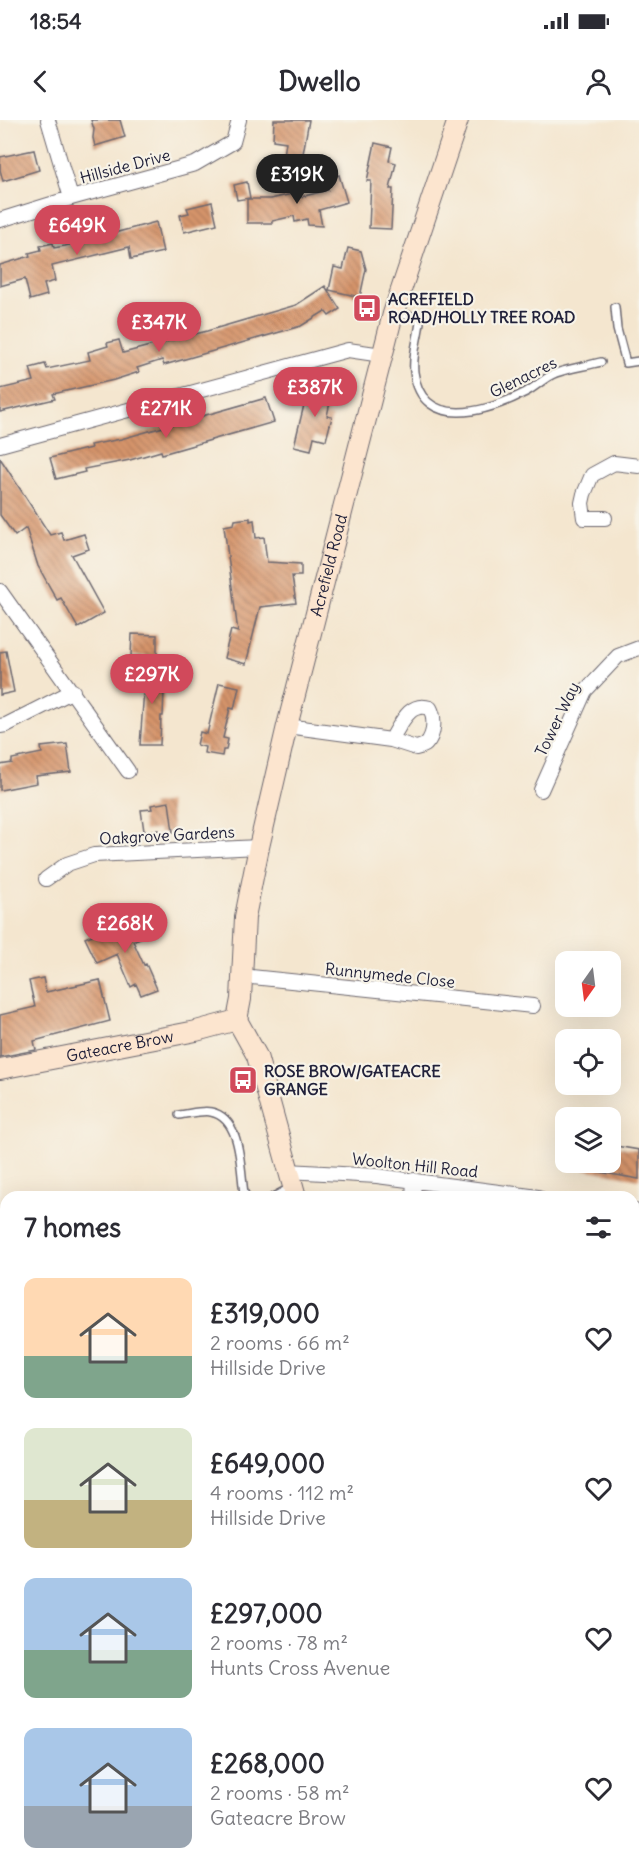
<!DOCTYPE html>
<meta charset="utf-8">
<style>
:root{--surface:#fff;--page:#f2f2f3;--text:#2b2b33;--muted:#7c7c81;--accent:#d1495b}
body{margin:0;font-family:Delius,sans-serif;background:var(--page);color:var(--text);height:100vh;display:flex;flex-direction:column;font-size:22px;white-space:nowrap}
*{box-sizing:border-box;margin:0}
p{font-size:20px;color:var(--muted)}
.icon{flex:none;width:33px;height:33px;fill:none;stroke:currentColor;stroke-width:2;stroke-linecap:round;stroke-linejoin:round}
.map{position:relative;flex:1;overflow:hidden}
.drawer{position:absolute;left:0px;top:1071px;width:639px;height:686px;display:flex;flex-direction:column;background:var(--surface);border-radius:18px 18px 0 0;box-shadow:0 6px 24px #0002}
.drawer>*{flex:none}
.needle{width:39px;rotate:194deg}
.tools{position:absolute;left:555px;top:831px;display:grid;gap:12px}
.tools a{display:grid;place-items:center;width:66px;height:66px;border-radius:12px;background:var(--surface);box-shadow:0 6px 24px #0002;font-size:30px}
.price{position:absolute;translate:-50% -51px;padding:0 14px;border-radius:21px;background:var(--accent);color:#fff;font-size:20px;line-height:39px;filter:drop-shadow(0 2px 3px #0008)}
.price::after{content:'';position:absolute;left:50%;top:36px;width:18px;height:14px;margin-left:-9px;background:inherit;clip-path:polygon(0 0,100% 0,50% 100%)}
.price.active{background:#222;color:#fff}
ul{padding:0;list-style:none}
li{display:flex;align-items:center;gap:18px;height:150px;padding:0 24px}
li span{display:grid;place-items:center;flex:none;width:168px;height:120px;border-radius:12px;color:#555}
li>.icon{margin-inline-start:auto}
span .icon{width:72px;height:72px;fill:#fffc;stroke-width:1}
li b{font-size:26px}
h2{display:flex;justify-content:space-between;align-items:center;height:72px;padding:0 24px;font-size:26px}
.status{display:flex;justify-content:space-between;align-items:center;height:42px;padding:0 30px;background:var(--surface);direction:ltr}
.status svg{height:16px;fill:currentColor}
header{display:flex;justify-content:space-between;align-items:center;height:78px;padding:0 24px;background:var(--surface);font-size:27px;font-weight:800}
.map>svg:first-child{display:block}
</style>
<div class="status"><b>18:54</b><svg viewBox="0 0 49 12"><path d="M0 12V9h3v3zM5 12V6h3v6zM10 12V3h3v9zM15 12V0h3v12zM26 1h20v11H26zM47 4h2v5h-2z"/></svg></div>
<header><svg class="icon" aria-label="back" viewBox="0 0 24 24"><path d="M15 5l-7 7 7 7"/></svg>Dwello<svg class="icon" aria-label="person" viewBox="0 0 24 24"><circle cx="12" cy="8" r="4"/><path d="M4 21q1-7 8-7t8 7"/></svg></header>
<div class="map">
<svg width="639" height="1756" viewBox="0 0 639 1756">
<defs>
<pattern id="building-back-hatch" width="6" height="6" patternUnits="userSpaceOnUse" patternTransform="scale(1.5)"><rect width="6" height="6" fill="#d6946a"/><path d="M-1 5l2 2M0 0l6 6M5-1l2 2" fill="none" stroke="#ad7858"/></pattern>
</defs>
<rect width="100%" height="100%" fill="#f7f3e8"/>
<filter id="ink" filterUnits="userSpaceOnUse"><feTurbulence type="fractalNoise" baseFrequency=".0167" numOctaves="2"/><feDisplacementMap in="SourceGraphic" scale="12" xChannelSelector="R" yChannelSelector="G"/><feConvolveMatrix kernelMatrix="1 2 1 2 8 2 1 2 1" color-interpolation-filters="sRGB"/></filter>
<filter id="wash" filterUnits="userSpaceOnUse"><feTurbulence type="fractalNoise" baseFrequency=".008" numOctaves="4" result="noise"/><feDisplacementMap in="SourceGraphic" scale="24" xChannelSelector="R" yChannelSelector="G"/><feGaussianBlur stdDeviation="1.35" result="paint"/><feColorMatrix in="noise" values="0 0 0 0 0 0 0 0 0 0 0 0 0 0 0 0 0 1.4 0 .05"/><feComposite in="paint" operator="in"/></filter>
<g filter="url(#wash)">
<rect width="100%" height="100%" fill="#f4e6cf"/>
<g id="blocks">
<!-- building -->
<path fill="url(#building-back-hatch)" d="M91,0H120L125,17L95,26L93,18L94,9Z
M274,0H309L301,45L283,42L286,22L273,20Z
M375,23L392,27L389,41L396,43L390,69H393L391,109L369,108L371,61H367Z
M34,30L39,50L3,61L0,50V37Z
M339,55L347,82L319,90L322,106L308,105L307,99L295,102L294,96L272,101V103H247V79H271L300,72L301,77L328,70L325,59Z
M247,62L250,78L237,80L234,65Z
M212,82L217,104L184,112L180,95L189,93L187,88Z
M156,102L163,132L131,139L129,127L52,146L55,161L44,164L47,175L30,180L25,159L0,166V145L30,136L29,133L41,130L40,126L53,123L54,128L65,126Z
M348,128L361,131L366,149L360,177L329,170L334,147L343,149Z
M325,166L340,189L329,196L325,191L301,206L164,245L162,240L137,248L139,252L114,260L53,274L55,279L0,292V269L34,261L30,248L45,244L47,249L90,240L88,232L108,226L107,223L119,220L123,233L207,211L296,185Z
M315,264L333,269L327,296L332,297L326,320L314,317L311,330L294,326L304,285L309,286Z
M266,278L274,302L162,334L161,331L130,340L84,349L85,352L56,359L50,338L91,328L90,325L121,319Z
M0,338L50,415L61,412L64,420L84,414L89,429L72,435L104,493L78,508L61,478L57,480L38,446L26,408L15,416L0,395Z
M250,398V401L254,400L256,418L264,417L267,442L301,444V456H292L296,483L260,487L246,544L224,538L231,510L238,512L224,406L234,404L235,400Z
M132,514L157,515V537L131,536Z
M6,531L14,572L0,575V532Z
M146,541L162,542L160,569H164L163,596H161L160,625H140Z
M219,563L239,567L234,589L230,588L223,618L228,619L226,630H223L222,636L204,633L205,627L197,625L200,612L207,614Z
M67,624L71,652L36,656L37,663L0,670V645L12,643V639L42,633L41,627Z
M169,682L173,712L159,713L158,710L144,711L141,690L152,689L151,685Z
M142,799L149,814L133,821L144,845L146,844L157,869L141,875L136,864L131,867L117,834L97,843L85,818L102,811L104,816Z
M43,858L46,872L100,860L110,901L34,921L36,930L0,937V895L35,887L29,861Z
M610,1025L639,1030V1059L583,1049V1042H610Z"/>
</g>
</g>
<g filter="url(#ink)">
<use href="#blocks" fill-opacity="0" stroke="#6c676f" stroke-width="1.5"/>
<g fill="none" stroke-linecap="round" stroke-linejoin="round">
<!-- lane casing -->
<g stroke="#6c676f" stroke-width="10">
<path id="lane" d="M615,187L617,209L626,243L639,241
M396,194L412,196L420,202C418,219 412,235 414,252C422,313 489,291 526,272C536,267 545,257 556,253C571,248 586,246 601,242
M179,995C189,994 202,990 211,992C242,998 240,1048 244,1073L247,1077
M273,1077L290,1068"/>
</g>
<!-- street casing -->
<g stroke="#6c676f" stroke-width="16">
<path id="street" d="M48,0L71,78
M0,100L71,78L195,44L233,22L239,0
M0,325L348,230L382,235
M605,398H584L582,383L584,374L592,355L614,343L639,346
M0,471L128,651
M0,606L6,605L73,571
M287,606L391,620C401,604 409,581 430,588C435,597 435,615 426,624C424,626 420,627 416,628L391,620
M541,670L585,571L618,536L639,528
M46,759L67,744L94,735L259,727
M242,856L533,886
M288,1051L377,1056L538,1077
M413,1077L414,1060
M633,1091L639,1092
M0,1283L6,1281
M0,1344L2,1352
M633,1355L639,1361
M0,1480L6,1477
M0,1737L6,1734
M163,1750L166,1756
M466,1750L468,1756
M123,1756L134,1750"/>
</g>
<!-- secondary casing -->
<g stroke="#6c676f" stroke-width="22">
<g id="secondary">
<path id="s1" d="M237,900L241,879L245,797L259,727L287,606L393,194L458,0"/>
<path d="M237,900L257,936L296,1077"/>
<path id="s2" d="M0,949L196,911L237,900"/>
<path d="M633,1526L639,1530"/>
</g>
</g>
<!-- lane -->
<use href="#lane" stroke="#fff" stroke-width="7"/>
<!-- street -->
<use href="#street" stroke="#fff" stroke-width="14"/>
<!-- secondary -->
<use href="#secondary" stroke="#fce5cf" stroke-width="20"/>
</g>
</g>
<!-- icons -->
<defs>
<g id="bus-square" transform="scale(1.5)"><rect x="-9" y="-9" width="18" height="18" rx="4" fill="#d1495b" stroke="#f7f3e8"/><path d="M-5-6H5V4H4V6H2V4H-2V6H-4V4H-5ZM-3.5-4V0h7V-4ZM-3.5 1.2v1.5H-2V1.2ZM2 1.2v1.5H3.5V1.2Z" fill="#fff"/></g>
</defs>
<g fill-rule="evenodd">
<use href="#bus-square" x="367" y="188"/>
<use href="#bus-square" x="243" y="960"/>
</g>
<g text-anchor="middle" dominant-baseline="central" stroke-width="4.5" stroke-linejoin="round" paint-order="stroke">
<!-- street labels -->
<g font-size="16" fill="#22223b" stroke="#f7f3e8">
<text transform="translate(125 46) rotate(-15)">Hillside Drive</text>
<text transform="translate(523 257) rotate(-26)">Glenacres</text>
<text stroke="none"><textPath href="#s1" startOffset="465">Acrefield Road</textPath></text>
<text transform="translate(557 599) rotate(-64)">Tower Way</text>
<text transform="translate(167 715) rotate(-3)">Oakgrove Gardens</text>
<text transform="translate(390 855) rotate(6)">Runnymede Close</text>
<text stroke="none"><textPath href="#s2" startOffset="122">Gateacre Brow</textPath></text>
<text transform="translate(415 1045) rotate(6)">Woolton Hill Road</text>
</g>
<!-- poi labels -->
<g font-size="16" font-weight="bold" fill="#22223b" stroke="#f7f3e8" text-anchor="start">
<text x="388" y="179">ACREFIELD<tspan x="388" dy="18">ROAD/HOLLY TREE ROAD</tspan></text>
<text x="264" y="951">ROSE BROW/GATEACRE<tspan x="264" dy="18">GRANGE</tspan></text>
</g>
</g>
</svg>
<div class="tools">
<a><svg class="needle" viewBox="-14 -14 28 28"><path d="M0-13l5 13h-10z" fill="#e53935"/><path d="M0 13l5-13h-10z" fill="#7c7c81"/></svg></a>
<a><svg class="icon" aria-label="locate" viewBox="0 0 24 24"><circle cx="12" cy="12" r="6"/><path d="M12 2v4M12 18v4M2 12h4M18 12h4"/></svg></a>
<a><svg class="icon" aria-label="layers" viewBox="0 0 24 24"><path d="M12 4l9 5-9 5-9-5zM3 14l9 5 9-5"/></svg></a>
</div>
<b class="price active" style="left:297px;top:85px">£319K</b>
<b class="price" style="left:77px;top:136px">£649K</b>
<b class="price" style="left:159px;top:233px">£347K</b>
<b class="price" style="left:315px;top:298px">£387K</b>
<b class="price" style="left:166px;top:319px">£271K</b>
<b class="price" style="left:152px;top:585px">£297K</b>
<b class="price" style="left:125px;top:834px">£268K</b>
<section class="drawer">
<h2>7 homes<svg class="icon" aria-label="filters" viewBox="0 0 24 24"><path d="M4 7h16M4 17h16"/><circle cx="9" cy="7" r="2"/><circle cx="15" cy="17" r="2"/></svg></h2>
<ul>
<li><span style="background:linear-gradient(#ffd9b3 65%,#7fa58c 0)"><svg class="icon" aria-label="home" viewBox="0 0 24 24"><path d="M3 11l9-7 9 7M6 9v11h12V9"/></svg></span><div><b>£319,000</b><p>2 rooms · 66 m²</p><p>Hillside Drive</p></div><svg class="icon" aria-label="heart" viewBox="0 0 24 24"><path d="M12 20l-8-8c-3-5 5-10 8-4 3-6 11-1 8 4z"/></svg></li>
<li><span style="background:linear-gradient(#dfe7d0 60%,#c2b280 0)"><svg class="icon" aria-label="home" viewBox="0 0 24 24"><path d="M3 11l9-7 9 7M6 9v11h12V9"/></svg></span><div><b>£649,000</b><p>4 rooms · 112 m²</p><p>Hillside Drive</p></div><svg class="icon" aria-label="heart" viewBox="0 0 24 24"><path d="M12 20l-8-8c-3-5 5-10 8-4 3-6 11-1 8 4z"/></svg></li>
<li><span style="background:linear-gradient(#a9c7e8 60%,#7fa58c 0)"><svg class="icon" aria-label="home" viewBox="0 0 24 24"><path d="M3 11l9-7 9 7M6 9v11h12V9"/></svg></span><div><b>£297,000</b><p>2 rooms · 78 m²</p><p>Hunts Cross Avenue</p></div><svg class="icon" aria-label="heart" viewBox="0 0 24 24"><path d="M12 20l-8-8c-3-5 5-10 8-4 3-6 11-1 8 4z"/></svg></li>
<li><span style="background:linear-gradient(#a9c7e8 65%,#9aa5b1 0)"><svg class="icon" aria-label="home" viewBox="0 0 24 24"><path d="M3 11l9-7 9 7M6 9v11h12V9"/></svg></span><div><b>£268,000</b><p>2 rooms · 58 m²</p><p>Gateacre Brow</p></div><svg class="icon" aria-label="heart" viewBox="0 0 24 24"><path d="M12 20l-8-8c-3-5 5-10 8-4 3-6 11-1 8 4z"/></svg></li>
</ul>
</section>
</div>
